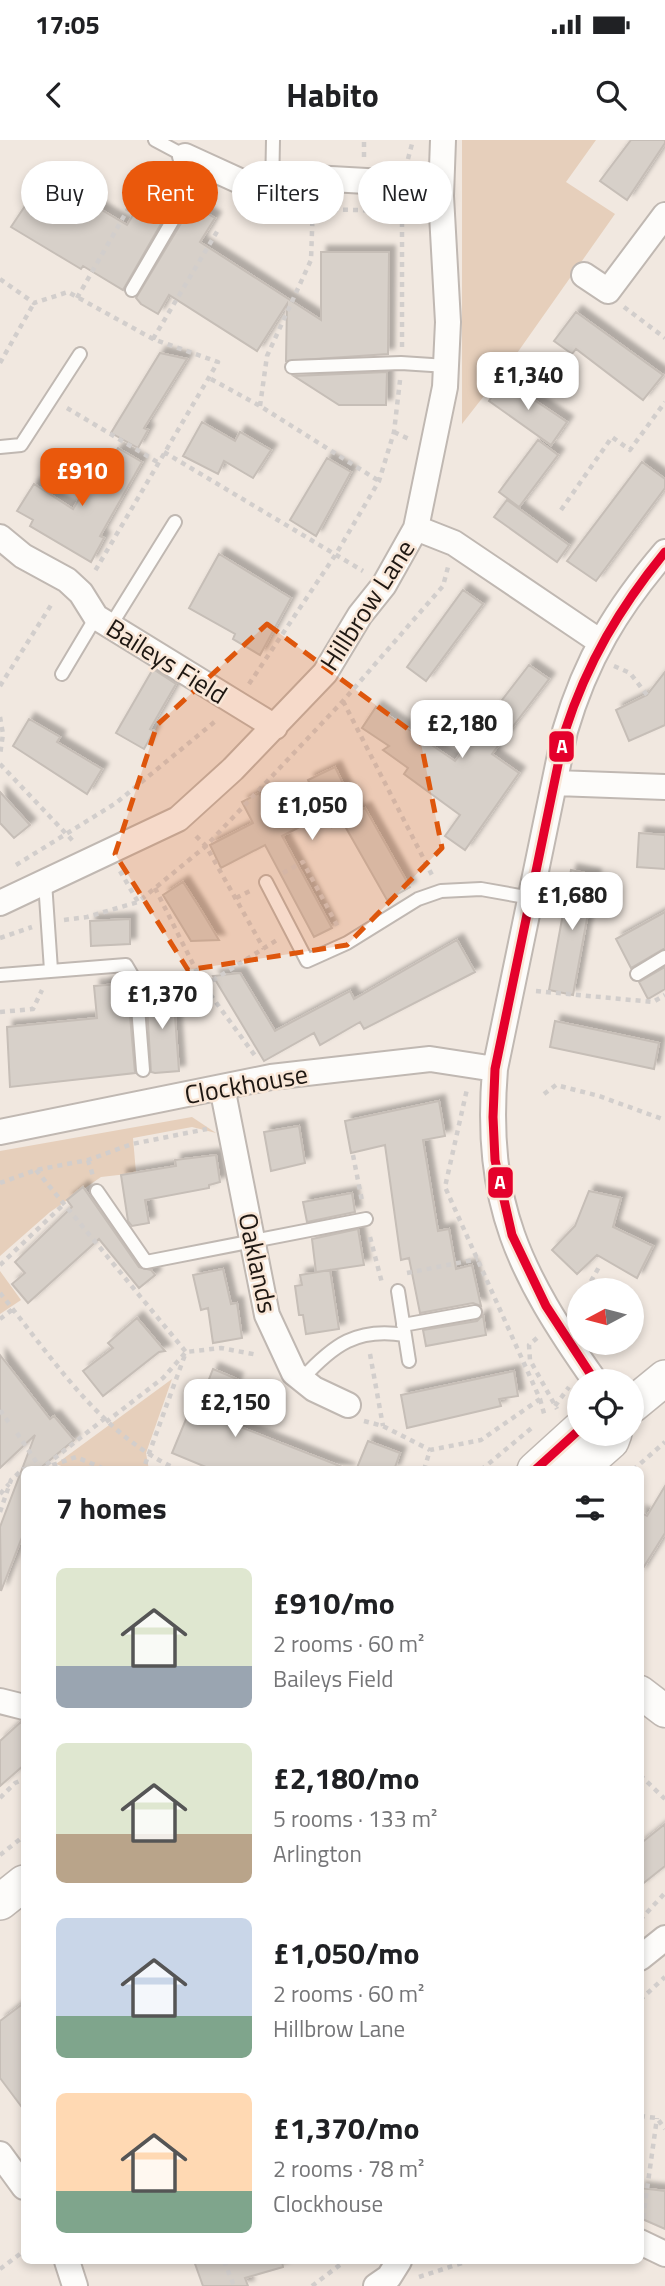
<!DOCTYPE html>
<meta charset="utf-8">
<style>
:root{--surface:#fff;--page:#f6f6f6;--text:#202124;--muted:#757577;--accent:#ea580c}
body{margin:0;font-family:"Titillium Web",sans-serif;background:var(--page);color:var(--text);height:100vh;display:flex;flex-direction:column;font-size:26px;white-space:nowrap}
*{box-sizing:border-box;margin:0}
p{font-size:23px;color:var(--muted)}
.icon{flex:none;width:38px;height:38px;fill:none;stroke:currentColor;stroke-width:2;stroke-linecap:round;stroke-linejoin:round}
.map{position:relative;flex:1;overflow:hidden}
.details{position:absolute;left:21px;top:1326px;width:623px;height:798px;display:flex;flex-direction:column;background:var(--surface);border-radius:10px;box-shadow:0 4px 10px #0003}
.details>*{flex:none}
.hud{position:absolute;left:21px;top:21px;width:623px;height:63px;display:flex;gap:14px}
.needle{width:46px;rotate:263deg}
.buttons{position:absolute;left:567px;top:1138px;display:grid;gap:14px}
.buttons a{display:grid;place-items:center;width:77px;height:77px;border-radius:50%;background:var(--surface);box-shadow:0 4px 10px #0003;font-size:35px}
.price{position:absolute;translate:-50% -60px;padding:0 16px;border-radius:14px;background:#fff;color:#222;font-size:23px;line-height:46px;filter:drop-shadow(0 2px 4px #0008)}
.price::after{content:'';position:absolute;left:50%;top:42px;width:21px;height:16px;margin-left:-10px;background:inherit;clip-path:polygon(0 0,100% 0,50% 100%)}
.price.selected{background:var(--accent);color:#fff}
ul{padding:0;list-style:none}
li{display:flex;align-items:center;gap:21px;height:175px;padding:0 35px}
li span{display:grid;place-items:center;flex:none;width:196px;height:140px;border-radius:10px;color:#555}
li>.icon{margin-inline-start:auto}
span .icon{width:84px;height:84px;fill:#fffc;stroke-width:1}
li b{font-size:30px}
h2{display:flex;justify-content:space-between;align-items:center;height:84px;padding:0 35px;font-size:30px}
.pill{padding:0 24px;border-radius:32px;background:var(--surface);box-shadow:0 4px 10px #0003;font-size:24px;line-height:63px}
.pill.selected{background:var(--accent);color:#fff}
.status{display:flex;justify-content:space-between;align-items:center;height:49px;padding:0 35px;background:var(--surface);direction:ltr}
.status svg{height:19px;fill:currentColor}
header{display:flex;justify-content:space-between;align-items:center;height:91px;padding:0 35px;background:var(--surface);font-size:32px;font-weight:700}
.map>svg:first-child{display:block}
</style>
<div class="status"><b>17:05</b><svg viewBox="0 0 49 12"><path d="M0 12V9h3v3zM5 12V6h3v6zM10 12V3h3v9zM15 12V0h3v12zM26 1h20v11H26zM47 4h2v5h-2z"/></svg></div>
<header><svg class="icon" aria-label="back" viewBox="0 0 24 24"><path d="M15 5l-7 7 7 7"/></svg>Habito<svg class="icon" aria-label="search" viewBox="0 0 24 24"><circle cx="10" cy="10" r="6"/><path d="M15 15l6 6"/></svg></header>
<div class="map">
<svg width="665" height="2146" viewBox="0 0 665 2146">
<defs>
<filter id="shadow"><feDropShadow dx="6" dy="-6" stdDeviation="2" flood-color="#0004"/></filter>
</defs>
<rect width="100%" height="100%" fill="#f1e8e0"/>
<!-- green -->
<path fill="#e6cfbb" d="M462,0H596L566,42L615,74L515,216L462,284Z
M192,977L216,993L192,987L133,998L136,1033L101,1037L50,1072L0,1116V1011Z
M0,1131L21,1160L0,1174Z
M172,1239L146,1313L149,1330H72L56,1324Z"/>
<!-- building -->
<path fill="#d7d0c9" stroke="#c6beb7" stroke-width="2" filter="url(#shadow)" d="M631,0H665V3L627,60L600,41Z
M47,33L72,49L70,51L127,85L153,42L177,56L123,150L83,126L81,129L11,87Z
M192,65L215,78L200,102L321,180V112H389L388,214L286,221L287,164L257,211L169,155L158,174L141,164L136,158Z
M576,172L663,235L643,260L576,209L572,214L554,201Z
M160,213L187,219L144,288L148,290L138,308L111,293Z
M387,232L386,265H339L294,236Z
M503,239L567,282L551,305L489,261Z
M202,282L235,301L240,292L271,310L253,338L224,321L218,334L183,316Z
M538,300L558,315L519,367L499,352Z
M118,308L142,322L100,396L104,398L91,422L30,386L33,380L17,371L34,344L73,369L93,336L99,340Z
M327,318L351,332L316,396L290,380Z
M642,322L665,339V348L596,441L567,421Z
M507,360L569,405L557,422L494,377Z
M219,414L291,458L260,515L233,499L235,494L189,468Z
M463,450L483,464L426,541L407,527Z
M529,525L549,539L492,614L519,633L465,710L445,696L460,675L404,634L408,628L383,610L389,606L362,588L376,567L455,621Z
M153,529L176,544L150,589L154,591L144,609L116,593Z
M665,532V585L629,601L616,570L647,555Z
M29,579L60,597L57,602L102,629L87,654L13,606Z
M335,627L357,672L365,668L410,747L387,760L342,681L332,687L325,674L282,696L332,788L314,797L265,705L221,728L210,705L253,683L242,662L259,653L270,674L313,651L308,640Z
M0,652L30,685L14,698L0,683Z
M639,693L665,695V729L637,727Z
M571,730L595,735L573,855L549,850Z
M183,742L199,767L219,800L191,801L163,755Z
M665,772V808L631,828L616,799Z
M130,779V804L91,806L90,781Z
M457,800L475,832L364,889L360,882L320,905L314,893L264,921L213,836L240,833L275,891L350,851L354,859Z
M665,827V849L648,859L639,842Z
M119,844L120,853H128L135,933L10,947L7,887L97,878L94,846Z
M173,849L179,931L155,933L151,932L146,851Z
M555,881L659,903L654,929L550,907Z
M439,961L445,996L423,1000L438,1091L449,1089L456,1129L472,1125L481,1166L473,1163L420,1173L409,1118L401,1120L385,1005L351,1013L345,981Z
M299,986L305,1023L271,1031L264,992Z
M216,1015L220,1042L209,1045V1048L145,1060L149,1083L132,1086L128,1081L121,1035L176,1026L175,1020Z
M83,1047L139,1127L151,1130L155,1135L139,1148L99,1099L28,1163L12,1144L25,1133L15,1122L72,1067L67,1060Z
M589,1051L621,1058L613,1087L653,1106L637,1138L597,1115L577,1134L552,1110L575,1086Z
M352,1053L355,1072L307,1082L303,1062Z
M358,1089L364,1125L316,1132L312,1099Z
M223,1129L231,1164L237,1163L242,1198L213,1203L208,1168L201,1170L193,1135Z
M330,1130L339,1189L306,1194L303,1175H299L295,1146L302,1145L300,1135Z
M483,1175L486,1195L426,1206L423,1190L477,1181Z
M137,1178L165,1211L159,1212L103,1256L83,1231L113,1208L108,1203Z
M0,1215L50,1279L54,1276L74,1300L38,1330H24V1392L1,1451L0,1387L35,1295L0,1328Z
M213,1229L237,1239L220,1279L350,1330H213L172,1313L194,1260L200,1262Z
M514,1231L518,1256L499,1259L501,1266L407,1288L401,1255Z
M368,1301L400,1313L394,1330H356Z
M665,1346V1393L640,1433V1372L647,1376Z
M22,1581L24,1625L0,1646V1601Z
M665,1684V1726L640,1746V1704Z
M24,1863V1970L0,1938V1881Z
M640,2048L665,2051V2089L640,2078Z
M194,2121H282L283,2127L245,2138L248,2146H203Z"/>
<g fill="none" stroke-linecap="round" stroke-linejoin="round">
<!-- service casing -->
<g stroke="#c0b8b2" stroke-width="16">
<path id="service" d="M155,0L185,16
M272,52L273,0
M132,150L205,25
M292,227L401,223L447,226
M0,307L21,305L80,214
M111,485L175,382
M62,534L96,477
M45,742L51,830
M266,742L307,821L347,803L418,759L441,751L481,749L531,758
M637,834L665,817
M0,835L126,825L136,842L143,930
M97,1051L146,1122L366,1079
M398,1151L409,1221
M403,1185L475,1172
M302,1239C333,1205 357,1187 405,1195"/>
</g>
<!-- minor casing -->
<g stroke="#c0b8b2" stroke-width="28">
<path id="minor" d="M185,16L264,52L313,38L402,43L441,56
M584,135L608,151L665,75
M416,388L454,403L599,501
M0,397L23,416L67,440L81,453L96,477L275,587
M556,643L665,647
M0,763L178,679L233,629L325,533L360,475L384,445L416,388L445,247L448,182L441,56L443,0
M222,947L267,1175L294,1233L314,1249L348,1265
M0,992L271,937L430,919L495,929
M595,1241C519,1133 484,1064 495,929L565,591C586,519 617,468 665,412
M0,1561L24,1567
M640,1818L665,1798
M0,2014L24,2047
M640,2102L665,2114
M67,2121L75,2146
M376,2146L389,2137L399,2121"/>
</g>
<!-- tertiary casing -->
<g stroke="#c0b8b2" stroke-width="35">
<path id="tertiary" d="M640,1552L665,1571"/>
</g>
<!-- secondary casing -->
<g stroke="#c0b8b2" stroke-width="38">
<path id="secondary" d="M632,1265L665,1238
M535,1330L579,1290
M578,1330L611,1301L614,1293
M0,1762L24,1743"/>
</g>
<!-- path -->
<path stroke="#d2cecc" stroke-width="4.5" stroke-dasharray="5 5" stroke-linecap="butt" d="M364,17V0
M408,19L413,0
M313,69L399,71
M0,139L34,163L68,152L153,199L218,222L95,431
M77,158L147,36
M624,167L665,198
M153,199L218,90
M402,207V69
M0,223L34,163
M211,239L260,266L379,341
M260,266L267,216L311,120L313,63
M67,268L159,323
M394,292L409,299
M164,312L363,431
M561,370L612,297L630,310L665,262
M614,526L630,533L647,555
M249,544L336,414L379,341L394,292L400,240
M0,546L53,462
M343,561L432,735
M0,577L3,594L0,615
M0,624L73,701
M196,696L206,706L264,809
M16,725L116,663L218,579
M120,731L138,762L206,706L343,561L443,446L448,427
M283,733L303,722L338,787
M155,748L204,846L256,917
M236,758L250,751
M64,780L87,777L138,762
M0,798L32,787
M204,846L277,800
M536,851L653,862L665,855
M0,872L33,869L42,850
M544,954L556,945L599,956L665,980
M353,1015L362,1061
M88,1020L93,1036
M36,1030L186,1212L143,1330
M0,1043L36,1030L88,1020L132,1004L207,989
M370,1097L382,1143
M0,1125L64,1064
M407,1133L478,1119
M586,1150L599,1127
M0,1153C52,1217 101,1296 179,1330
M0,1179L13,1169
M537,1198L529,1205L530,1220L557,1269
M370,1214L383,1286
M540,1259L545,1277
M555,1266L569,1247
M0,1270L9,1283
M364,1281L383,1286L430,1310
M106,1282L163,1238L186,1212L221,1208L258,1215
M17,1293L41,1329L104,1279
M424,1330L430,1310L481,1300L540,1259L445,1047L467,949
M481,1330L534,1286
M633,1330L665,1302
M0,1354L9,1344
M0,1372L11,1340L23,1329H41L76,1317L107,1330
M640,1635L665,1659
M0,1658L15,1643L24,1639
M0,1715L24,1696
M640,1780L665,1753
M640,1860L665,1837
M640,1976L657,1978L665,1989
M643,2078L657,1978
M224,2121L234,2146
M0,2129L24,2111
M419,2137L468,2121
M312,2146L345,2121"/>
<!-- service -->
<use href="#service" stroke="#fdfcfa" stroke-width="12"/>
<!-- minor -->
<use href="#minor" stroke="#fdfcfa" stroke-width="24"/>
<!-- tertiary -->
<use href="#tertiary" stroke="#fdfcfa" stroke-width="32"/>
<!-- secondary -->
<use href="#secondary" stroke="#fdfcfa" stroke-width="35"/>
<!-- bus-1 casing -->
<g stroke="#f9e7d8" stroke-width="14">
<path id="bus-1" d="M595,1241L546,1166L512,1095L495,1020L493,977L495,929L565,591C587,523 620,467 665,412
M535,1330L579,1290"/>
</g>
<!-- bus-1 -->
<use href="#bus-1" stroke="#e4002b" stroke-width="9"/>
</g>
<!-- marked area -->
<path fill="#de560c" fill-opacity="0.2" stroke="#de560c" stroke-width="5" stroke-dasharray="14 9" stroke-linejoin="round" d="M267,484L420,598L442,708L347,805L188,830L115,714L157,585Z"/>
<g text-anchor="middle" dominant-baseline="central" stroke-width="5" stroke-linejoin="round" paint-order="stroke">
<!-- street labels -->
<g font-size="26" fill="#1e1712" stroke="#f9e7d8">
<text transform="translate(367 465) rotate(-57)">Hillbrow Lane</text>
<text transform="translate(167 521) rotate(32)">Baileys Field</text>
<text transform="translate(246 944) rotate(-10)">Clockhouse</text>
<text transform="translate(258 1123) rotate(78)">Oaklands</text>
</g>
</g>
<g stroke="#f9e7d8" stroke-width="2.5">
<rect x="548" y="590" width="27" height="33" rx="7" fill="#e4002b"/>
<rect x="487" y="1026" width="27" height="33" rx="7" fill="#e4002b"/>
</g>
<g font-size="19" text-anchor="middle" font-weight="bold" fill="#fff">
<text x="562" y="613">A</text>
<text x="500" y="1049">A</text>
</g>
</svg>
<div class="buttons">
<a><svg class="needle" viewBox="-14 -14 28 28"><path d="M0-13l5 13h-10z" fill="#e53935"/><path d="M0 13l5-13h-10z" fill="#757577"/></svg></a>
<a><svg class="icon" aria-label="locate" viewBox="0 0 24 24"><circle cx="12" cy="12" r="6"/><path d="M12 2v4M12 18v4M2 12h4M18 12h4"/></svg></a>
</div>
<b class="price" style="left:528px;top:272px">£1,340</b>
<b class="price selected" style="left:82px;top:368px">£910</b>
<b class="price" style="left:462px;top:620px">£2,180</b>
<b class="price" style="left:312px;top:702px">£1,050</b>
<b class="price" style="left:572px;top:792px">£1,680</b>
<b class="price" style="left:162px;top:891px">£1,370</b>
<b class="price" style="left:235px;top:1299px">£2,150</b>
<div class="hud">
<a class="pill">Buy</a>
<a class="pill selected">Rent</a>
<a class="pill">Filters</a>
<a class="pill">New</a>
</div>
<section class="details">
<h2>7 homes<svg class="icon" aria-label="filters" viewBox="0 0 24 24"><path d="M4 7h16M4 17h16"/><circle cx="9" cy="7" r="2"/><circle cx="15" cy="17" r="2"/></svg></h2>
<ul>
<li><span style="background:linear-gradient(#dfe7d0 70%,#9aa5b1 0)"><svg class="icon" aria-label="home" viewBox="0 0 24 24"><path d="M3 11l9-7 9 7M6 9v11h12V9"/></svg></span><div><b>£910/mo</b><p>2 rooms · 60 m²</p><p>Baileys Field</p></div></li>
<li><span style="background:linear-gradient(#dfe7d0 65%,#b9a48a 0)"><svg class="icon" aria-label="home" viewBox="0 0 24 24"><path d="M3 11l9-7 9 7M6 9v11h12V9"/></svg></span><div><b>£2,180/mo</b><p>5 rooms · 133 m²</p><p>Arlington</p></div></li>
<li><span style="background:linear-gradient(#c9d6e8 70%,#7fa58c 0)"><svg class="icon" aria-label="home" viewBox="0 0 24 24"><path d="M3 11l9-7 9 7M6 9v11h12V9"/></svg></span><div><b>£1,050/mo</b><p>2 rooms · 60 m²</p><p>Hillbrow Lane</p></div></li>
<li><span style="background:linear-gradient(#ffd9b3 70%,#7fa58c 0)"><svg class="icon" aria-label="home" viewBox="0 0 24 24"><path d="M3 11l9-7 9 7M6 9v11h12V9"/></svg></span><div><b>£1,370/mo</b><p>2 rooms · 78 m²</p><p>Clockhouse</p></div></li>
</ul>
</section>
</div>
